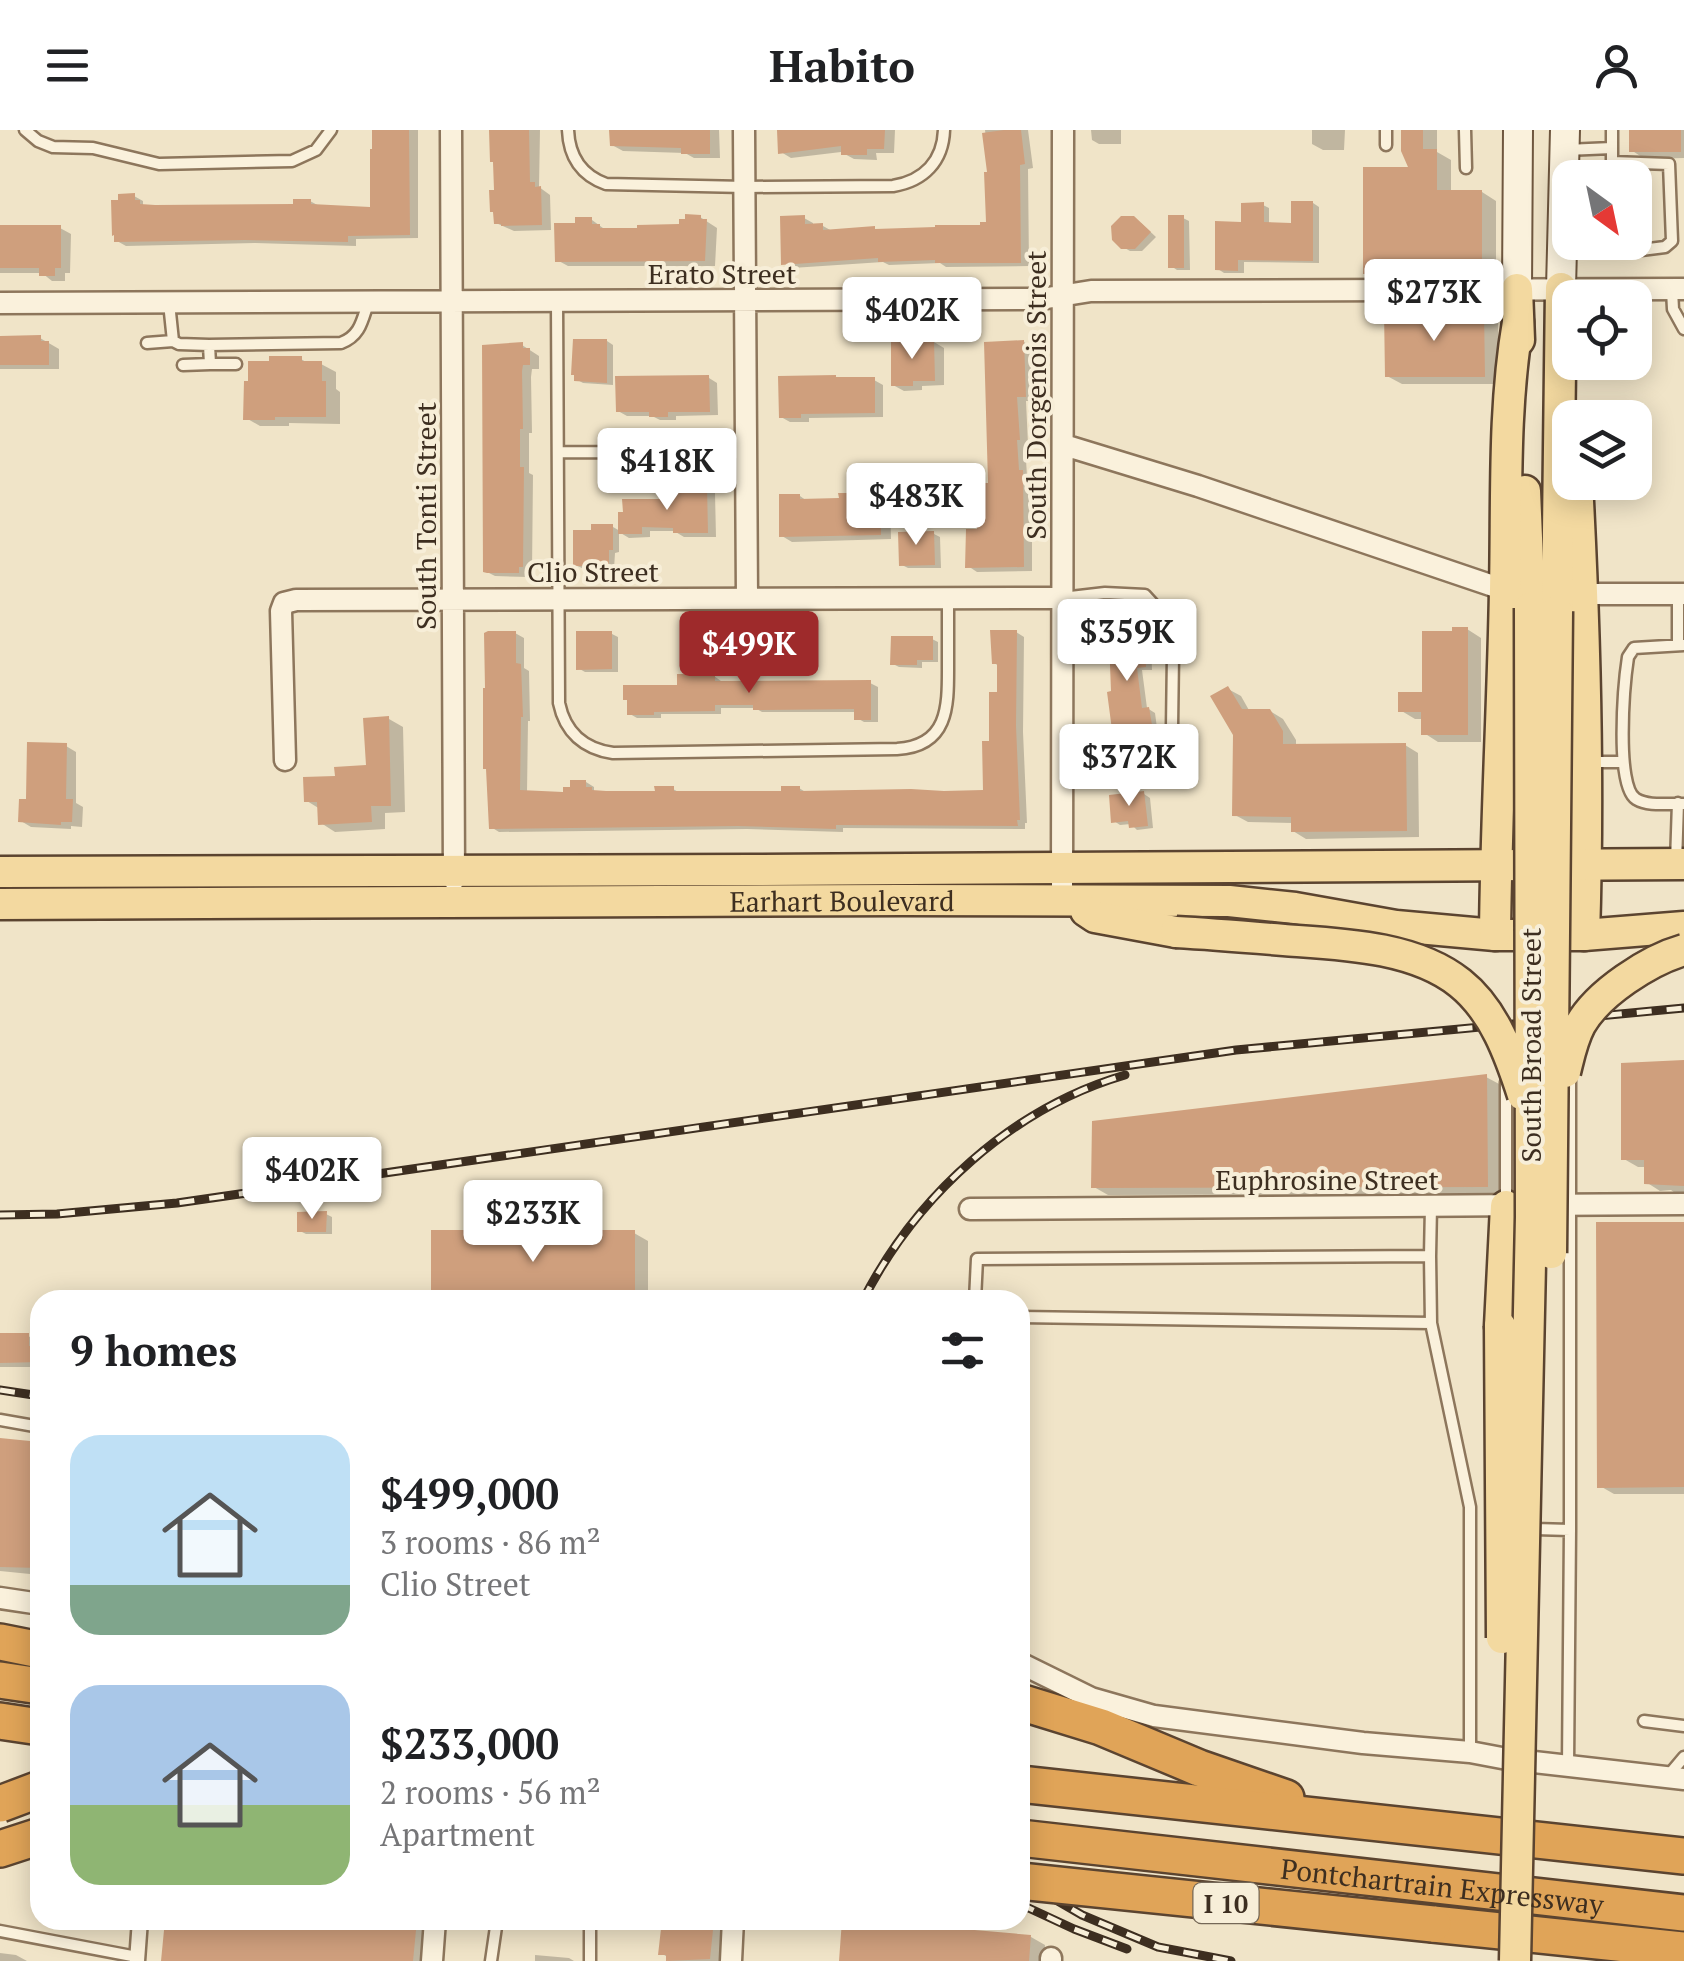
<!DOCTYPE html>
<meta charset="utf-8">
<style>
:root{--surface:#fff;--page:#f6f6f6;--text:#202124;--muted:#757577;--accent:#9e2a2b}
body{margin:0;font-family:"PT Serif",serif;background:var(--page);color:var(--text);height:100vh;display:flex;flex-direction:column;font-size:38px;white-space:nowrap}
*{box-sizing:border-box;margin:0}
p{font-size:32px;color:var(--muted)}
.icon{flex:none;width:55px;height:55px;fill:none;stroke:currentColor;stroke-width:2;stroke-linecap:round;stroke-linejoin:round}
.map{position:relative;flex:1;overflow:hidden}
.drawer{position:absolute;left:30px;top:1160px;width:1000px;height:640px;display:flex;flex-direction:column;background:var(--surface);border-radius:30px;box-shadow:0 5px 25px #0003}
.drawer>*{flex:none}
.needle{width:65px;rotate:147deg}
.tools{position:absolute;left:1552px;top:30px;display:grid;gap:20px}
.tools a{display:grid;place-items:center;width:100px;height:100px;border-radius:20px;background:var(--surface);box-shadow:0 5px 25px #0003;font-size:50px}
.price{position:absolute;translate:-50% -85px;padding:0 22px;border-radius:10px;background:#fff;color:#222;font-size:32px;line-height:65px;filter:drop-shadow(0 2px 5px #0008)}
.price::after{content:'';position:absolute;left:50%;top:60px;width:30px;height:22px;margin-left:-15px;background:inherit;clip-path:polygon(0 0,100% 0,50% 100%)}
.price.on{background:var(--accent);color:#fff}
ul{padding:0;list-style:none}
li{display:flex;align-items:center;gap:30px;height:250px;padding:0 40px}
li span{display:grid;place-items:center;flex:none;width:280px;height:200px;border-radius:30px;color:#555}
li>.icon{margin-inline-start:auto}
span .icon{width:120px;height:120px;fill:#fffc;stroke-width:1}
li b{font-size:42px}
h2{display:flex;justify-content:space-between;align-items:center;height:120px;padding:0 40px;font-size:42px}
header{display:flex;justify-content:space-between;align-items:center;height:130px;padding:0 40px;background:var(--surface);font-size:45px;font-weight:700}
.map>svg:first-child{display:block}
</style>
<header><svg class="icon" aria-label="menu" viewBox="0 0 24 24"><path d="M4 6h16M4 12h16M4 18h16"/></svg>Habito<svg class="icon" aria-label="person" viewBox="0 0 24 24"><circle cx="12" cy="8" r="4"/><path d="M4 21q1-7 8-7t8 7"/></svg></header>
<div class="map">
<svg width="1684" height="1831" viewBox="0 0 1684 1831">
<rect width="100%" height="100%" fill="#f0e4c8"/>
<!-- shadow -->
<path fill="#0003" d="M374,0H418V108L356,109V116L255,113L126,116L117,111L134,66L143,71V75L146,76H295L310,71L321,77L373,79Z
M491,0H540L539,57L550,65L551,100L514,101L496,93V63Z
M612,0H719L720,28H694L685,23L623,21L612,15Z
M779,0H895L894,23H876L877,30L854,29L841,22L791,28L781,22Z
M985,0H1028L1033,38L1028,39L1029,136L946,137L940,133L889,135L883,132L792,138L784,133L804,88L813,93V96H823L832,101L879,102L988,95L990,44Z
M1091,0H1121V14H1099L1092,10Z
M1312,0H1345L1344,20H1323L1312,14Z
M1404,0H1437V22L1451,30V62H1482L1496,71V151L1380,150L1366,142L1412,40Z
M1631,0H1684V28L1645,29L1631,20Z
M1313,73L1319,77V133L1244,132V143H1224L1218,139L1243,94L1263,75L1269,78V95L1294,96Z
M700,87L717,98L715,136H568L557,130L578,95L592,90L607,101L682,96Z
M1183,88L1189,91L1190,140H1177L1171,136Z
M1141,93L1156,107L1142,121H1130L1123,117Z
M0,97L60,98L71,104L70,143H65V151H52L42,143H0Z
M1484,182L1498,191L1499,254H1402L1387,246Z
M40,208L59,219V239H0V213Z
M607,211L613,215V255L583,253L576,249Z
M934,212L944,218V255L922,256V260L904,261L893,255Z
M1024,212L1033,218L1035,271H1026L1028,314H1025L1027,346L1032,348V441L977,442L968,436L979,402Z
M522,215L539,226V239H532L531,247L532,303H529V343L533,345L532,441H528V447L495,446L485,441Z
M301,229L309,234H321L336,242V259L340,262V294L289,293V296H260L246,288Z
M709,248L717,253L718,285L676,286V290H660L652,286H627L618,281Z
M874,250L883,255V287L809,288V292H790L781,287Z
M706,358L715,363L716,407H684L674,401H650V407L629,408L619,402V422L615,423L614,439L582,438L575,435L613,397L620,401L673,372Z
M880,359L890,365L891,409L792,412L782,406L800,366L807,371L841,370Z
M934,404L940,407L941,438H908L902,435Z
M1467,499L1481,508V612H1438L1424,603V589H1415L1400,580L1425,564L1454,504Z
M1016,502L1024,507L1023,602L1027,693H1025V699L843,698V702L747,699L499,702L491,697L515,503L524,508V538L529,541L530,591H528L527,663L566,665L586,652L594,657V661L657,663L673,659L682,664L783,663L799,658L807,663L985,662L1000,564L999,536L994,533Z
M612,504L618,507V542H585L578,538Z
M932,509L938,512V532H922V538L899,537L893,534Z
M1145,510L1151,514L1152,540H1142L1147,578L1155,583L1157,598L1121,603L1114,599Z
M714,546L721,551V554L870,553L878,557V592H864L857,588V582H762L755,578H721V584H661V588H637L630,584L680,557Z
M1228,559L1241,566L1250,582L1270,581L1283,589L1296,610V617L1405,615L1418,623L1419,707L1306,709L1293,701V693L1248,692L1235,685V605Z
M389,589L403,597L405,682L385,683V699L335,702L321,693L320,679L307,671L337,648L368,638Z
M66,616L76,622V673L83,677L82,697L71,696V699L31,697L21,691L28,671Z
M1144,664L1150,668L1153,698L1137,700L1131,694L1120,695L1114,691Z
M1684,934V1063H1675L1671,1060L1660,1061L1646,1052V1037H1638L1624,1029Z
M1486,947L1501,955L1502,1064L1108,1065L1094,1057Z
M326,1084L332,1087V1104H306L300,1101Z
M1684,1094V1364H1614L1600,1356Z
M634,1103L648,1111V1170H434Z
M0,1206H28L38,1211L40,1239L35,1237H0Z
M0,1311L40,1315V1445L0,1441Z
M168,1790H242L246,1792L349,1800L350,1790H432L428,1831H163Z
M664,1790H723L719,1831H668L669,1828L661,1823Z
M845,1790H872L905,1793L913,1798L1031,1807L1045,1815L1044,1831H841Z
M0,1823L16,1825L27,1831H0Z
M535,1825L569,1828L574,1831H535Z"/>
<!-- building -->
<path fill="#cf9f7d" d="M372,0H409L410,105L348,106V112L245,110L114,112V105L112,106L111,70H118V64L135,63V70H140V74L155,75L293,74V69H311V74L370,77V19H372Z
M489,0H529L530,52H535V57L541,56L542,95L501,96V94H494L493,82H490L489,60H494L493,32H490Z
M609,0H710V24H681V18L610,16Z
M777,0H885L884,19H867V25H841V16L778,24Z
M1004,0H1021L1025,34L1020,35L1021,133H935V130L878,132V128L781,135L780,86L805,85V94L823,93V100L875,96V99L935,97V95H980V92H986L984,42H987L982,3Z
M1401,0H1423V19H1437V60H1482V144H1363V37H1408L1401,21Z
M1629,0H1681V22H1629Z
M1291,71H1313V131L1238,130V141L1215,140V91L1241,92V73L1264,72V92L1291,93Z
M685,84L701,85V89H707L705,131L555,132L554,93H575V87H592V94H600V98H637V95L679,94V89H685Z
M1168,85H1184V138H1168Z
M1121,86H1134L1151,102L1135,119H1121L1112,110L1111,96Z
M0,95H61V138H55V146H39V138H0Z
M1384,180H1484L1485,247H1385Z
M41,205V211H49V235H0V206Z
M573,209H607V253L574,251V245H571Z
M934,210L935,251H913V256H891V211Z
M1024,210L1026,267H1017L1020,310H1017L1019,340H1023L1024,437L965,438L966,399H977L975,353H988L984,212Z
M523,212V218H530V235H523L522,241L523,299H520V337H524L523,437H519V443H487L483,442L482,215Z
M269,226H302V231H322V251H326V287H275V290H243L244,251H248V231H269Z
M709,245L710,282H668V287H649V282H616L615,246Z
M836,245V247H875V283L801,284V288H779L778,246Z
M691,356H707L708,403H673V398L642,397V404H618V382H623L622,369H671L673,363H691Z
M858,357H881V405L779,407V364H800V369L839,368L838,363H858Z
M591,394H613V420H609V436H573V400H591Z
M934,401L935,435L899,436L898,402Z
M1452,497H1468V605H1421V582H1398V562H1422V501H1452Z
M990,500H1017L1016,596L1020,690H1017L1018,696L836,695V699L738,696L489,699L486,639H483V558H485L484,503L488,501H516V533L521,534L523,587H521L520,660L563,662V657H570V650H586V657H592V660L606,661H655L654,656H674V661H781V656H800V661L911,659L944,661L983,660L982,611H989V562H997V534H992Z
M576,501H612V539L576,540Z
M891,506H933V530H917V535H890Z
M1145,508L1146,537L1137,538L1142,578L1149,577L1152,595L1112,600L1107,562L1111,561L1109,509Z
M677,544H715V551L871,550V590H854V579L753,580V575H715V581L654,582V585H627V570H623V555H677Z
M1228,556L1242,579H1270L1283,601V614L1406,613L1407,701L1291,702V687L1232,686L1233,605L1210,566Z
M389,586L391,676H371L372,692L318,695L317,672H304L303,647L335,646L334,637L366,635L363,588Z
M27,612L67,613L66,669H73L72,692H61V695L18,692L19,669H26Z
M1144,661L1148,696L1129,698L1128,691L1111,693L1109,665Z
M1684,930V1056L1644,1054V1030H1621V933Z
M1487,944L1488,1057L1091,1058L1092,991Z
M327,1081L326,1102H297V1082Z
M1596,1092H1684V1357L1597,1358Z
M431,1100H635V1170H431Z
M0,1203H29V1216H40V1232L0,1233Z
M0,1308L40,1312V1438L0,1437Z
M165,1790H248L303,1796V1792L347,1797L348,1790H417L413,1831H161Z
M662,1790H714L710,1829L666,1831V1825H658Z
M842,1790H906L905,1794L1031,1805L1029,1831H839Z"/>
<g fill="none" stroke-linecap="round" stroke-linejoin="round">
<!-- service casing -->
<g stroke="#8d765c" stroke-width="15">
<path id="service" d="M25,0L38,11L53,17L93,18L159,34L292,31L316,20L331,0
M568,0C569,26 581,45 606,54L745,57L893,56C924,51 943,31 944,0
M1465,0L1466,38
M1386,15V0
M1612,18V32L1669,34L1672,111L1665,117L1641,120L1633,112
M1566,20L1612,18V0
M1672,160L1673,179L1684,199
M557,171L559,573C565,602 584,619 613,623L897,619C950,616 948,574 948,534C948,513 948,491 948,469
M169,173L173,211L179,214L209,215L341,213C360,206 362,191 368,173
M147,213L173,211
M209,215L210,234H236
M183,235L210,234
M558,322L746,323
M1678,515V464
M1684,515L1634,518L1628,527C1624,553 1615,656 1636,669C1649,677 1669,673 1684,674
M1062,622H1122L1158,618L1172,597L1173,525L1165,487L1145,465L1105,463L1062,468
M1591,632H1623
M1676,732L1678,673
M1568,947H1570V1400
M1506,1070V952
M1430,1126L1431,1076
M975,1170L977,1129L1430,1126L1431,1193L1470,1377V1621
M1020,1187L1431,1193
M0,1290L40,1297
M1527,1397L1535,1399L1570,1400L1568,1635
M1644,1591L1684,1596
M1668,1646L1684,1627
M0,1801L137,1827
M491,1831L497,1790
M590,1831V1790"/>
</g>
<!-- pedestrian casing -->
<g stroke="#8d765c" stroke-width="19">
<path id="pedestrian" d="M137,1831L140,1790"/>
</g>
<!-- minor casing -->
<g stroke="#8d765c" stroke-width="25">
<path id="minor" d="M451,0L454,750
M744,0L747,468
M0,173L1041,169L1091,161L1684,159
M1064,315L1198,356L1505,460
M1583,464H1684
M285,630L281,481L284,473L296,470L1061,468
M1062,769L1063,0
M970,1079L1684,1074
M0,1468L40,1474
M1024,1535L1091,1568L1154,1586L1363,1613L1470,1622L1507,1629L1684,1649
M432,1831L435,1790
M731,1831L733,1790
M1051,1831V1828"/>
</g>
<!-- secondary casing -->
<g stroke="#6f573f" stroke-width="32">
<path id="secondary" d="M1561,158L1565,0
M1517,159L1518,0"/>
</g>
<!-- primary casing -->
<g stroke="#5b4430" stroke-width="35">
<g id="primary">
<path d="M1517,159L1519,210"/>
<path d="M1577,352C1585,503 1589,654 1584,805"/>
<path d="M1525,361L1530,478"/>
<path d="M1557,481L1561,158"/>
<path d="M0,742L753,740L1684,734"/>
<path id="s1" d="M0,774L902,770L1229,771L1295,778L1396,796L1495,805H1584L1684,797"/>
<path d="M1086,781L1095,787L1176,802"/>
<path d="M1495,805C1496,690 1503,575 1505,460C1507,371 1503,280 1518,192"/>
<path d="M1500,1196L1506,1076"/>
</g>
</g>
<!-- motorway casing -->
<g stroke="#5b4430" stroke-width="40">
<g id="motorway">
<path d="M0,1512L40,1520"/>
<path d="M0,1550L40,1556"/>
<path d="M1020,1572L1101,1597L1199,1638L1286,1668"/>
<path d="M0,1591L40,1597"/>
<path d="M1020,1654L1684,1726"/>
<path id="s2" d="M1020,1708L1684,1783"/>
<path d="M0,1719L40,1706"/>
<path d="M1433,1794L1684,1820"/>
</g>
</g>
<!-- service -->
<use href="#service" stroke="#faf1dc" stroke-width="10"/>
<!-- pedestrian -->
<use href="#pedestrian" stroke="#faf1dc" stroke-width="14"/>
<!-- minor -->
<use href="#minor" stroke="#faf1dc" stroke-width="20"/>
<!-- secondary -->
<use href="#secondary" stroke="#faf1dc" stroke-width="28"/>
<!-- primary -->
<use href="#primary" stroke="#f3d9a0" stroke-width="30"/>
<!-- motorway -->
<use href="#motorway" stroke="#e0a458" stroke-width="35"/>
<!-- rail casing -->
<g stroke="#3d2e20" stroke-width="9">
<path id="rail" d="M0,1085L57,1084L177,1073L1236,920L1684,878
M863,1170C916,1066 1012,978 1125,945
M0,1260L40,1266
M1020,1749L1082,1785L1158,1817L1231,1831
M1020,1774L1074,1799L1127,1819"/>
</g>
<!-- rail -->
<use href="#rail" stroke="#f7eed8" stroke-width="5" stroke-dasharray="15" stroke-linecap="butt"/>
<!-- primary-bridge casing -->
<g stroke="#5b4430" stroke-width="35" stroke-linecap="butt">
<path id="primary-bridge" d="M1176,802C1212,804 1248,807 1284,810C1340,814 1414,816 1460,853C1494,880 1510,925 1523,965
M1565,942C1569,926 1572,910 1580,895C1598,863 1649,830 1684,820
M1551,1123L1557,481
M1500,1196L1502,1508
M1515,1831L1531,1087L1530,478"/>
</g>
<!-- motorway-bridge casing -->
<g stroke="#5b4430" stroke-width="40" stroke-linecap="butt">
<path id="motorway-bridge" d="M0,1674L40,1659
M1020,1751L1433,1794"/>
</g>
<!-- primary-bridge -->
<use href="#primary-bridge" stroke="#f3d9a0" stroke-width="30"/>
<!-- motorway-bridge -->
<use href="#motorway-bridge" stroke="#e0a458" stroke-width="35"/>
</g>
<g text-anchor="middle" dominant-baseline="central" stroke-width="8" stroke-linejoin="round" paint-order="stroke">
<!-- shield labels -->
<rect fill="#f7eed8" stroke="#756857" stroke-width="2.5" x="1193.5" y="1753" width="65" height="40" rx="8"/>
<g font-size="25" font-weight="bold" fill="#3d2e20">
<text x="1226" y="1773">I 10</text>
</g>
<!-- street labels -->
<g font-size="28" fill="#3d2e20" stroke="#f7eed8">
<text x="722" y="143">Erato Street</text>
<text transform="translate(1035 265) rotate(-90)">South Dorgenois Street</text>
<text transform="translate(425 386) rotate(-90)">South Tonti Street</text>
<text x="593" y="441">Clio Street</text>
<text stroke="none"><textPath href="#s1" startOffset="842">Earhart Boulevard</textPath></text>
<text transform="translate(1530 915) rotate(-90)">South Broad Street</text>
<text x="1327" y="1049">Euphrosine Street</text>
<text stroke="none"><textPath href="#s2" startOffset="425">Pontchartrain Expressway</textPath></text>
</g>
</g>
</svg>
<div class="tools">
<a><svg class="needle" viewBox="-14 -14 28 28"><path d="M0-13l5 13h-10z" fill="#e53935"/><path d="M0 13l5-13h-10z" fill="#757577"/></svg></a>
<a><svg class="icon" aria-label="locate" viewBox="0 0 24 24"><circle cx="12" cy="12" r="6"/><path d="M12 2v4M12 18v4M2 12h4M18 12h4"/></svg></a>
<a><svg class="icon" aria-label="layers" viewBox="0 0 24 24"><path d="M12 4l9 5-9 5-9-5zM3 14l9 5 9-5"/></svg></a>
</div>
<b class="price" style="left:1434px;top:214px">$273K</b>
<b class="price" style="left:912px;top:232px">$402K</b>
<b class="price" style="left:667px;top:383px">$418K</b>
<b class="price" style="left:916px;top:418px">$483K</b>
<b class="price" style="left:1127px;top:554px">$359K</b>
<b class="price on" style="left:749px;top:566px">$499K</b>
<b class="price" style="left:1129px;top:679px">$372K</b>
<b class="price" style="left:312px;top:1092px">$402K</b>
<b class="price" style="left:533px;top:1135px">$233K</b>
<section class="drawer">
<h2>9 homes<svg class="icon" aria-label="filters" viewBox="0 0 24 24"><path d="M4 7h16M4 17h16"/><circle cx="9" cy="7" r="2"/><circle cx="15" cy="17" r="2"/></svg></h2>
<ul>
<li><span style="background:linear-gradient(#bfe0f5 75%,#7fa58c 0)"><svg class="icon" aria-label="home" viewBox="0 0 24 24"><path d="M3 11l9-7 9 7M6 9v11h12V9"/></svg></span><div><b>$499,000</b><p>3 rooms · 86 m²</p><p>Clio Street</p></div></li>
<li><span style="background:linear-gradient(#a9c7e8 60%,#8fb573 0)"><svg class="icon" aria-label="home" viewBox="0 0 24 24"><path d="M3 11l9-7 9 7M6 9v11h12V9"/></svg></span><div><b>$233,000</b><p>2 rooms · 56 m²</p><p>Apartment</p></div></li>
</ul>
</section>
</div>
